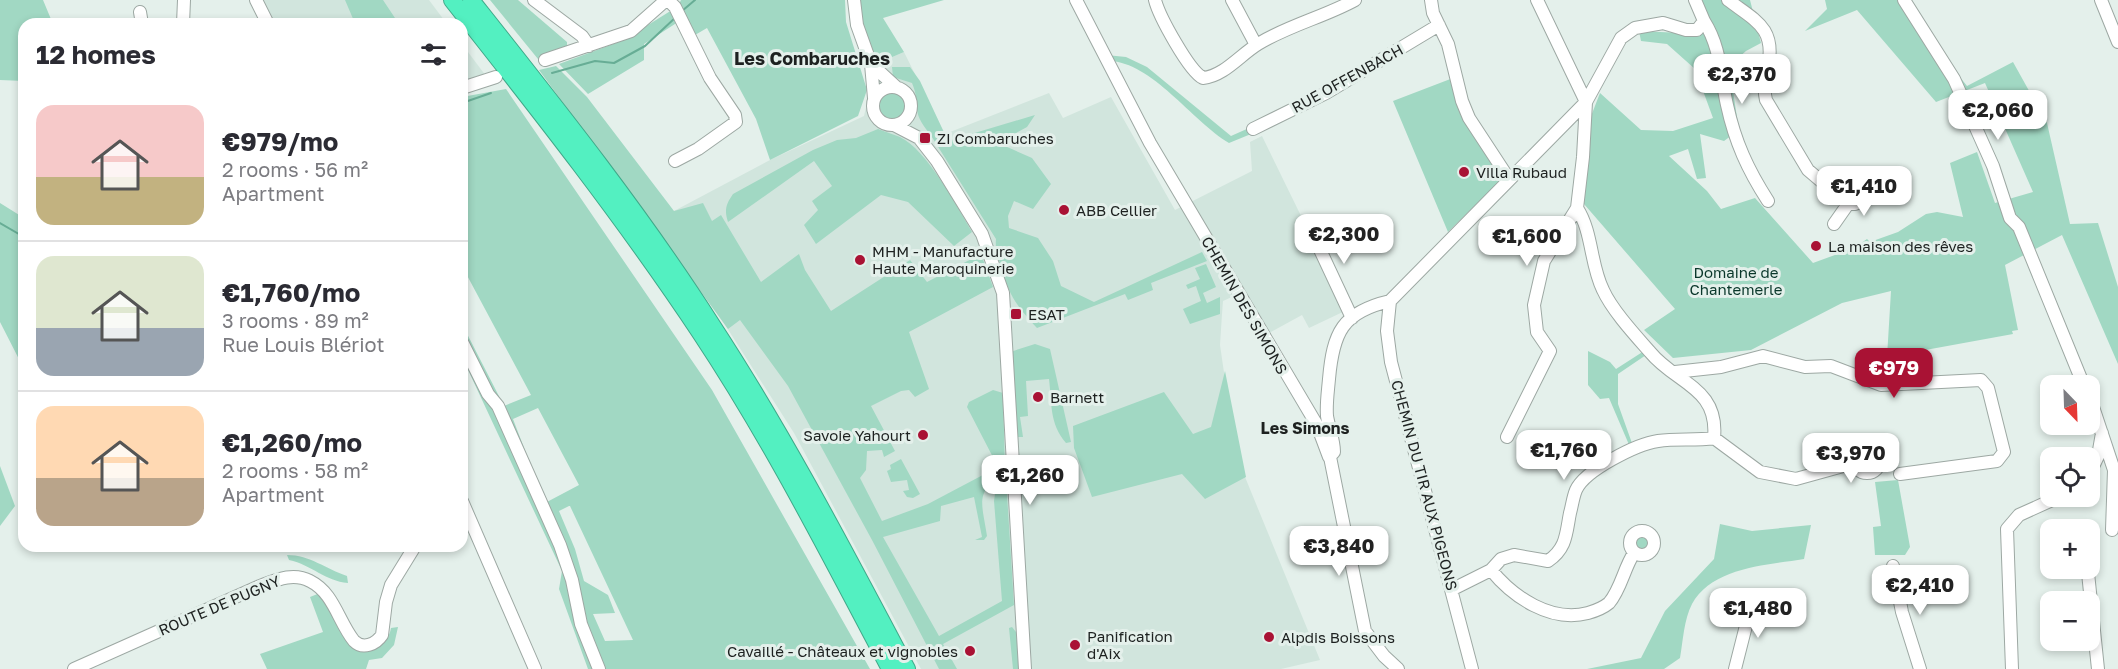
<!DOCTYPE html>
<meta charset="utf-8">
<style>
:root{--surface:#fff;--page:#f7f7f7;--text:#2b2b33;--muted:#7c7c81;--line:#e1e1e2;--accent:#a91234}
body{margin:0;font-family:"Golos Text",sans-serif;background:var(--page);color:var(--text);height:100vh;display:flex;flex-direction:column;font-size:22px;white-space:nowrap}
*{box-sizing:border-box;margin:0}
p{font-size:20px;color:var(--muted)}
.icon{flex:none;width:33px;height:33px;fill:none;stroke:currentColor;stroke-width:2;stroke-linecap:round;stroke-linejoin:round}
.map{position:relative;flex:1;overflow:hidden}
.sheet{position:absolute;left:18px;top:18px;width:450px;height:534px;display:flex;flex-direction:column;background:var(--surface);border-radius:18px;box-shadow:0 3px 9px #0003}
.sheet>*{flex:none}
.needle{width:39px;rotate:157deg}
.buttons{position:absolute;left:2040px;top:375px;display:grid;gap:12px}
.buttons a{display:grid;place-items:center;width:60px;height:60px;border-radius:12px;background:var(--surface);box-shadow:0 3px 9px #0003;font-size:30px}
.price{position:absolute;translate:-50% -51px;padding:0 14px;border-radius:12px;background:#fff;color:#222;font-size:20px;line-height:39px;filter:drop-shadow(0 2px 3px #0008)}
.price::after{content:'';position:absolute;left:50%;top:36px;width:18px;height:14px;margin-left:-9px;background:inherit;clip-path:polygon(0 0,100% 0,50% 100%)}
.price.active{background:var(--accent);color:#fff}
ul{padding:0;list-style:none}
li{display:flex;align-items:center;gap:18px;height:150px;padding:0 18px}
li+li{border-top:2px solid var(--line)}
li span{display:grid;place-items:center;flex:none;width:168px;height:120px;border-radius:18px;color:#555}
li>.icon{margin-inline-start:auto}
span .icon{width:72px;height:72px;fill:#fffc;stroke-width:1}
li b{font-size:26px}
h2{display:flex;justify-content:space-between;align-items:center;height:72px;padding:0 18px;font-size:26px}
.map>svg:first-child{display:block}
</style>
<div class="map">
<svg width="2118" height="669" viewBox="0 0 2118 669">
<rect width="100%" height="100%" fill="#e4f0eb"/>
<!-- built -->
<path fill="#d1e5dd" d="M260,0H429L447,24H271Z
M462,44L486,76L462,84Z
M904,52L945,134L1049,93L1063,118L1111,97L1175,210L1252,171L1250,142L1262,136L1347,310L1309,328L1302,315L1260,338L1234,296L1223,301L1222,314L1220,345L1236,455L1320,660L1281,669H921L794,433L664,229L674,211L770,160L864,116L876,64Z"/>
<!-- green -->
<path fill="#a1d8c3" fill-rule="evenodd" d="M0,0H43L53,24H24V81L0,80Z
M345,0H383L399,24H362L354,21Z
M490,0H518L567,42V48L538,59Z
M681,0H845L846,22L867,90L858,116L770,160L756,119L707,28L695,35L679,4Z
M860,0H944L883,18L904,52L876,64L864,33Z
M1698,0H1750L1761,43L1746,51L1729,66L1739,130L1724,141L1700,134L1706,178L1697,179L1688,149L1669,156L1707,191L1721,209L1755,198L1813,263L1854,248L1867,239L1870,242L1898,232L1926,214L1937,212L1963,217L1950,163L1977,152L1995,203L2033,192L1985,83L1936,102L1857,10L1805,31L1827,9L1825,0H1899L1967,86L2013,62L2047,123L2070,224L2098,223L2118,287V364L2062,235L2005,265L2018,330L2012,331L2013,334L1887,357L1891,291L1842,303L1751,350L1673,358L1644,330L1675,309L1584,204L1588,124L1600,93L1641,130L1673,131L1713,118L1695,69L1667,44L1641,41L1639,31L1703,34Z
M672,10L678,22L644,44V60L588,94L559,64L624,40Z
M1106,55L1126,57L1147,67L1231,136L1249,128L1251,134L1229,143C1192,121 1152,62 1109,61Z
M556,66L587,97L674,211L703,203L712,221L721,215L761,282L799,254L805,270L831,311L910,260L927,282L981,254L993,287L909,332L929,389L915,397L909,390L901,391L871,406L895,451L884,457L882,450L867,451L866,470L860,478L882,521L928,504L998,467L967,407L969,402L993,390L1003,393L1005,471C974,493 982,502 987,536L984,540H975L982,537L974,497L941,506L940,521L883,537L939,636L1002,601L994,501L995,494L1000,491L1007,494L1014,605L943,644L957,669H939L872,540L788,386L740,320L728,329L539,70Z
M892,67H910L920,81L948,141L1035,115L1027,127L998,143L1032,158L1051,184L1033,209L1014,201L1008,216L1009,228L1038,238L1053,261L1061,286L1094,302L1202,252L1207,261L1151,283L1153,290L1128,300L1125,294L1037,328C1017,306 1009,296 1001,267C998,256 995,250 996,239L930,134C909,109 922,107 912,83L893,77Z
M1453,78L1467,120L1501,180L1448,232L1393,101Z
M506,89L712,390L870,669H588L559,589L562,571L462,357V324L504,406L531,395L462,266V97ZM538,408L579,485L545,503L513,419ZM569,506H570L633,640L605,641L593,614L615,613L608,595L584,581L575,549L559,511Z
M877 106a15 15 0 1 1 30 0a15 15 0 1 1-30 0Z
M878,129C885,132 893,134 900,137C927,150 957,206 972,232L954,246L908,202L881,195L816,244L804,225L818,210L812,201L832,186L814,161L728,222C724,210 726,204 733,194L813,150L837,140L856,138Z
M0,203L24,218V369L0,322Z
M1206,264L1216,287L1203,293L1207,303L1220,297V314L1190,324L1183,309L1201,301L1196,286L1188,289L1186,285L1200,279L1195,268Z
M1035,344L1050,349L1071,442L1066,443C1049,423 1052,403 1049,379L1026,381L1028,416L1020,417L1023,437H1013L1007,353Z
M1588,351L1610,362L1616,369L1644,351L1646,355L1618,374V404L1633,446L1630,447L1609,398L1600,399L1588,385Z
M1225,371L1246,477L1205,499L1182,474L1092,497L1074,448L1073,426L1164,392L1193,434L1211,427Z
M1857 461a9 9 0 1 1 18 0a9 9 0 1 1-18 0Z
M901,459L920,494L913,498L907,497L903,491L909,490L907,480L891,482L887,471L891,469L890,465Z
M0,466L15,506L0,526Z
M1898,480L1910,547L1905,555H1875L1873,527L1881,526L1875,482Z
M1720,524L1752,531L1811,525L1804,559C1768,565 1712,567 1692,604C1684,619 1683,641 1680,658L1664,669H1587L1641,658L1665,611L1714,559Z
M1634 542a9 9 0 1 1 18 0a9 9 0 1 1-18 0Z
M287,555C310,555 326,569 347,576L348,583C325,581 312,565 289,560Z
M320,593L354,649C372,649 388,646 391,628L398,627L394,645L382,658L369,660L366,669H267L260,654L323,632L310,597Z
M1012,627L1016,632L1020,669H1013L1009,628Z"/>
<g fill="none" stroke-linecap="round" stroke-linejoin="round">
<!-- stream -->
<path stroke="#67ad95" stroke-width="2" d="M682,11L695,0
M552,73L595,61L614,63L645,46L676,17
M462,103L491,93
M0,223L24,237"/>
<!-- minor casing -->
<g stroke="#9da8a3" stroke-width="14">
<path id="minor" d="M256,0L268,24
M534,0L582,36L589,46
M668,0L675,7L710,78L735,115L736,122L698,149L675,161
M854,0L857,25L871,64L874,98
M1076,0L1150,143L1317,425L1329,457L1334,452C1334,440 1329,428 1327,416C1326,404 1328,391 1329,379C1333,333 1342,312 1390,301
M1155,0C1159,16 1189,71 1203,78C1224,76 1240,55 1258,44C1289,25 1324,17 1355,0
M1232,0L1256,45
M1431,0L1433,13L1448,44L1462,101L1469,118L1509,179
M1728,0C1756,21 1776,28 1768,67C1766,79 1763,88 1766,100L1808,170L1848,204L1834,224
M1904,0L1954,79L1993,166L2010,218L2019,227L2084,386
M2101,0L2118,42
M140,12L142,24
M1704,21C1721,48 1720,74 1727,105C1735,142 1748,170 1768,201
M183,24L184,0
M545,60L631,31L666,0
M871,64L896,87
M873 106a19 19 0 1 1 38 0a19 19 0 1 1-38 0Z
M462,88L496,77
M894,125L919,138L937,161L982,234L1003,293L1025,669
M1253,129L1326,93L1439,25
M1848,204H1855L1870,196
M1577,208C1593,233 1590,264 1603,290C1612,310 1635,335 1650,352C1676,384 1719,387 1714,438L1760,472L1796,479L1854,463
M1308,224L1352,318
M462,342L488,394L498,406L560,545L572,580L581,624L599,669
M1675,372L1721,367L1763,356L1805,367L1831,366L1881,385L1981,380L1988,388L2004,452L1997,461L1900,474
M2090,398L2114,470L2112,530
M1507,437L1550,351L1537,332L1534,305L1544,261L1577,208L1583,157L1586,102L1537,0
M1854 460a13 13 0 1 1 26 0a13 13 0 1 1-26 0Z
M1330,457L1365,631L1384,656L1398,669
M2090,473L2098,456L2102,433
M462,501L535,669
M1630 543a12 12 0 1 1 24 0a12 12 0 1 1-24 0Z
M1893,566L1902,612L1920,669
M1491,570C1513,597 1551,623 1588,613C1595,611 1603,608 1609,603C1621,589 1624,568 1634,553
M2088,573L2098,669
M1453,589L1491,570L1501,559L1514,555L1548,561C1567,548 1566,533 1570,513C1572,506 1573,497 1576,490C1585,470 1637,444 1658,441C1677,438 1695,441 1714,438
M74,669L260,586C276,580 293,572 310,581C334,593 338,621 354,641C363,650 376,644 382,635L386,602L391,585L415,546
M1472,669L1391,362L1387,331L1390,301L1586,102L1621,38L1635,28L1663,23L1686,30H1697L1704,21L1695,0
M1735,669L1752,602
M2012,669L2007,529L2019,515L2061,496"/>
</g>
<!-- highway casing -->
<g stroke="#40a889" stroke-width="18">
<path id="highway" d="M452,0C538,109 624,218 701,334C772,441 830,556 890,669
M471,0C555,106 639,211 712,325C784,435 845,552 907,669"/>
</g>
<!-- minor -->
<use href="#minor" stroke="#fff" stroke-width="12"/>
<!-- highway -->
<use href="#highway" stroke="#53f0c1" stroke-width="16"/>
</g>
<!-- markers -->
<g fill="#a91234" stroke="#e4f0eb" stroke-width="2">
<rect x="919" y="132" width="12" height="12" rx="3"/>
<circle cx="1464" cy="172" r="6"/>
<circle cx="1064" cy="210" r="6"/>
<circle cx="1816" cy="246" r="6"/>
<circle cx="860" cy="260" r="6"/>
<rect x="1010" y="308" width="12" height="12" rx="3"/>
<circle cx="1038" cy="397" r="6"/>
<circle cx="923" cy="435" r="6"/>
<circle cx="1269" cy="637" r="6"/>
<circle cx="1075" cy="645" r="6"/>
<circle cx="970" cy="651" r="6"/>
</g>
<g text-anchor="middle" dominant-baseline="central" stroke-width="6" stroke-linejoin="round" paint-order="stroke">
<!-- street labels -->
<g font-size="15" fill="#1d2120" stroke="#e4f0eb">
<text transform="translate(1347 78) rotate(-29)">RUE OFFENBACH</text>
<text transform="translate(1245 305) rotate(60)">CHEMIN DES SIMONS</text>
<text transform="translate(1425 485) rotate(75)">CHEMIN DU TIR AUX PIGEONS</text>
<text transform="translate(219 605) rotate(-23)">ROUTE DE PUGNY</text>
</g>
<!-- poi labels -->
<g font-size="15" fill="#1d2120" stroke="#e4f0eb" text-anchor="start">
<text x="937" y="138">ZI Combaruches</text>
<text x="1476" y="172">Villa Rubaud</text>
<text x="1076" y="210">ABB Cellier</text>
<text x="1828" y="246">La maison des rêves</text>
<text x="872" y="251">MHM - Manufacture<tspan x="872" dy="17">Haute Maroquinerie</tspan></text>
<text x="1028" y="314">ESAT</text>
<text x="1050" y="397">Barnett</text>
<text x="911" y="435" text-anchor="end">Savoie Yahourt</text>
<text x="1087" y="636">Panification<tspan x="1087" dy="17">d'Aix</tspan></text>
<text x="1281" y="637">Alpdis Boissons</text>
<text x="958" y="651" text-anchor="end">Cavaillé - Châteaux et vignobles</text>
</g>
<!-- park labels -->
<g font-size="15" fill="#0a382b" stroke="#e4f0eb">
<text x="1736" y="272">Domaine de<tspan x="1736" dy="17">Chantemerle</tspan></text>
</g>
<!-- neighbourhood labels -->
<g font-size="16" font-weight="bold" fill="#1d2120" stroke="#e4f0eb">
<text x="1305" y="428">Les Simons</text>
</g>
<!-- quarter labels -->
<g font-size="18" font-weight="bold" fill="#1d2120" stroke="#e4f0eb">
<text x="812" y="58">Les Combaruches</text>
</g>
</g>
</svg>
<div class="buttons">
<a><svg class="needle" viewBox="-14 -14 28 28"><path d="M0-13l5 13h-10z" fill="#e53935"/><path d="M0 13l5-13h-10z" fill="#7c7c81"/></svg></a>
<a><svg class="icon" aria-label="locate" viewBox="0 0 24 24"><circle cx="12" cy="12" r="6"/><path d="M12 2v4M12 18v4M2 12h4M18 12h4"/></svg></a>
<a>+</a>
<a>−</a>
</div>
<b class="price" style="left:1742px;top:105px">€2,370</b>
<b class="price" style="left:1998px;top:141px">€2,060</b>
<b class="price" style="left:1864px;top:217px">€1,410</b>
<b class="price" style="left:1344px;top:265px">€2,300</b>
<b class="price" style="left:1527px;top:267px">€1,600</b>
<b class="price active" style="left:1894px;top:399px">€979</b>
<b class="price" style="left:1564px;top:481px">€1,760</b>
<b class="price" style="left:1851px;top:484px">€3,970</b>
<b class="price" style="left:1030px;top:506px">€1,260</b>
<b class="price" style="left:1339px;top:577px">€3,840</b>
<b class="price" style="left:1920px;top:616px">€2,410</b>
<b class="price" style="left:1758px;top:639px">€1,480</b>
<section class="sheet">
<h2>12 homes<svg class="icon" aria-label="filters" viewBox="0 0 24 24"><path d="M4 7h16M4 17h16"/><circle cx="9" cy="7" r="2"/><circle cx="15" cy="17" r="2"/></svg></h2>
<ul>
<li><span style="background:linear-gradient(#f6c9c9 60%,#c2b280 0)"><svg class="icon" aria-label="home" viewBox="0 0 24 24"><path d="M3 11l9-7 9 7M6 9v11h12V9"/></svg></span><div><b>€979/mo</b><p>2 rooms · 56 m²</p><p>Apartment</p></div></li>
<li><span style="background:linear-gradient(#dfe7d0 60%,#9aa5b1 0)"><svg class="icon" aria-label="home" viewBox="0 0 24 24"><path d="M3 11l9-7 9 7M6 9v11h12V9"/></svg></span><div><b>€1,760/mo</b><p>3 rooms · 89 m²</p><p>Rue Louis Blériot</p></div></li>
<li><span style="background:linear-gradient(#ffd9b3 60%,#b9a48a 0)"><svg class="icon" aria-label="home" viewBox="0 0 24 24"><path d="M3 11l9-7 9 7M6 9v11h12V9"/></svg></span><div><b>€1,260/mo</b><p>2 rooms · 58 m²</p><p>Apartment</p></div></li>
</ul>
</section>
</div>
